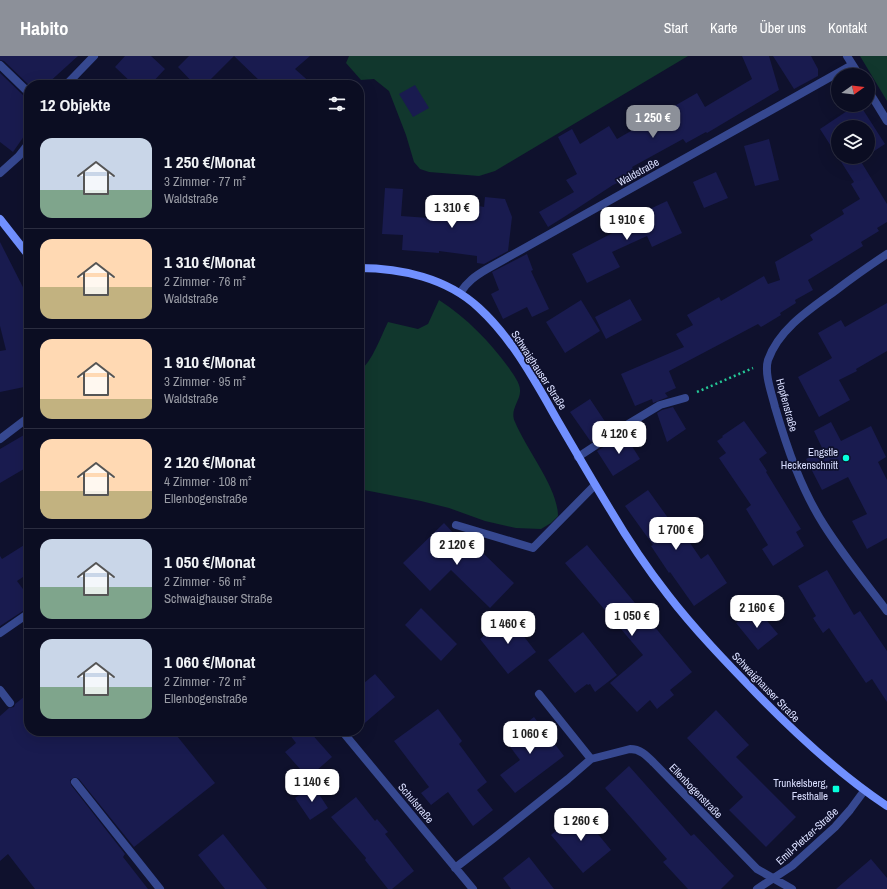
<!DOCTYPE html>
<html lang="de">
<meta charset="utf-8">
<style>
:root{--surface:#0b0d22;--page:#191b2f;--text:#f1f3f6;--muted:#9a9ca5;--line:#2b2d40;--accent:#8c9099}
body{margin:0;font-family:"Archivo Narrow",sans-serif;background:var(--page);color:var(--text);height:100vh;display:flex;flex-direction:column;font-size:15px;white-space:nowrap}
*{box-sizing:border-box;margin:0}
p{font-size:13px;color:var(--muted)}
.icon{flex:none;width:22px;height:22px;fill:none;stroke:currentColor;stroke-width:2;stroke-linecap:round;stroke-linejoin:round}
.map{position:relative;flex:1;overflow:hidden}
.details{position:absolute;left:24px;top:24px;width:340px;height:656px;display:flex;flex-direction:column;background:var(--surface);border-radius:16px;box-shadow:0 4px 16px #0002,0 0 0 1px var(--line)}
.details>*{flex:none}
.needle{width:26px;rotate:76deg}
.controls{position:absolute;left:831px;top:12px;display:grid;gap:8px}
.controls a{display:grid;place-items:center;width:44px;height:44px;border-radius:50%;background:var(--surface);box-shadow:0 4px 16px #0002,0 0 0 1px var(--line);font-size:20px}
.price{position:absolute;translate:-50% -34px;padding:0 9px;border-radius:8px;background:#fff;color:#222;font-size:13px;line-height:26px;filter:drop-shadow(0 1px 2px #0008)}
.price::after{content:'';position:absolute;left:50%;top:24px;width:12px;height:9px;margin-left:-6px;background:inherit;clip-path:polygon(0 0,100% 0,50% 100%)}
.price.active{background:var(--accent);color:#fff}
ul{padding:0;list-style:none}
li{display:flex;align-items:center;gap:12px;height:100px;padding:0 16px}
li+li{border-top:1px solid var(--line)}
li span{display:grid;place-items:center;flex:none;width:112px;height:80px;border-radius:12px;color:#555}
li>.icon{margin-inline-start:auto}
span .icon{width:48px;height:48px;fill:#fffc;stroke-width:1}
li b{font-size:17px}
h2{display:flex;justify-content:space-between;align-items:center;height:48px;padding:0 16px;font-size:17px}
header{display:flex;align-items:center;gap:24px;box-sizing:border-box;height:56px;padding:0 20px;background:var(--accent);color:#fff}
header strong{font-size:19px}
nav{display:flex;gap:22px;margin-inline-start:auto;font-size:14px}
.map>svg:first-child{display:block}
</style>
<header>
<strong>Habito</strong>
<nav><a>Start</a><a>Karte</a><a>Über uns</a><a>Kontakt</a></nav>
</header>
<div class="map">
<svg width="887" height="833" viewBox="0 0 887 833">
<rect width="100%" height="100%" fill="#0f112d"/>
<!-- green -->
<path fill="#11372d" d="M349,0H688L495,115L479,120L429,116L420,113L414,106L406,79L389,35L374,23L361,24L346,7Z
M860,0H887V45Z
M439,244C467,262 489,285 509,312C513,318 520,327 520,334C521,344 509,354 515,366C526,393 558,432 558,460L551,467L541,473L516,472L485,465L449,452L421,445L359,433V316C373,304 380,282 388,266L418,273L428,268Z"/>
<!-- building -->
<path fill="#191b4f" d="M0,0H78L46,29H29L4,5L0,4Z
M125,0H151L165,13L150,29H134L115,11Z
M189,0H234L205,29H195L178,11Z
M234,0H310L295,13L313,29H264Z
M742,0H769L779,34L707,77L706,76L686,87L683,83L632,111L636,118L613,129L564,161L548,171L539,156L574,136L566,124L577,118L558,81L572,73L580,88L609,70L617,83L697,37L705,51L752,23Z
M773,0H811L818,13V20L794,33Z
M0,17L25,41L29,42V73L13,96L0,86Z
M415,29L429,52L413,61L399,38Z
M856,49H860L885,88L868,99V71H838V101H864L860,104L887,148V166L877,172L879,175L861,186L863,190L808,224L813,234L795,244L796,247L780,257L781,259L761,271L758,268L669,315L676,332L665,337L668,341L653,347L652,343L635,350L621,318L684,291L676,278L693,269L687,259L719,241L721,245L764,220L768,228L780,224L775,206L813,184L810,179L844,158L842,154L860,143L851,128L854,126L820,73Z
M769,83L779,124L755,130L744,90Z
M716,116L728,142L704,152L693,126Z
M385,132L403,133L401,160L471,165L473,149L484,151L485,141L505,143L512,161L508,195L484,208L477,207V200L439,195V197L402,194L403,179L382,178Z
M667,145L682,177L652,191L647,180L612,196L620,211L587,227L572,198L626,170L624,165Z
M0,186L29,243V330L0,336V295L6,294L0,270Z
M527,198L533,214L531,215L549,253L532,261L527,251L503,263L491,238L499,234L492,216Z
M630,243L642,264L606,283L595,261Z
M581,244L600,275L565,297L546,266Z
M887,247V295L856,313L857,315L839,324L850,344L819,361L798,321L832,302L818,277L841,264L845,271Z
M590,343L610,373L591,386L570,356Z
M673,351L686,373L667,386L657,357L662,354Z
M744,365L767,397L759,403L767,415L766,416L801,473L796,476L804,490L773,510L762,493L768,489L746,453L751,449L719,402L726,397L717,385L723,381L722,380Z
M831,366L841,385L871,370L886,401L878,406L887,424V482L867,493L852,465L867,458L848,421L822,434L806,403L823,394L814,375Z
M29,376V410L0,427V393Z
M625,379L640,403L613,420L597,395L616,383L617,384Z
M648,434L676,473L679,471L701,503L708,498L727,527L694,550L670,516L669,517L651,490L653,489L625,450Z
M444,467L477,502L483,497L514,527L490,552L451,514L430,535L403,507Z
M29,486V517L17,525L29,541V551L0,570V500L2,503Z
M587,489L692,616L670,634L674,639L657,653L650,644L637,656L610,627L643,599L565,507Z
M827,514L854,559L860,555L887,595V646L872,623L866,627L829,572L823,577L813,562L816,560L798,530Z
M421,552L457,588L441,605L405,569Z
M758,554L778,578L758,594L736,567Z
M508,560L536,596L508,618L480,583Z
M583,576L617,619L595,636L590,628L588,629L587,628L575,637L548,604Z
M375,618L395,641L359,672V631Z
M29,637V675H173L215,727L134,791L79,723L75,721L70,724L71,729L125,798L123,801L148,833H35L8,798L0,805V660L9,652L14,651L15,648Z
M438,653L462,685L459,688L487,726L477,734L493,754L473,770L448,736L431,749L421,737L429,731L394,685Z
M716,654L749,689L736,701L796,761L766,791L729,754L743,741L687,682Z
M534,661L564,700L515,737L500,719L520,704L505,684Z
M287,675H309L332,701L308,722L285,696L296,687Z
M629,710L691,780L694,778L734,820L721,833H688L663,806L667,803L605,732Z
M313,729L328,752L310,764L295,742Z
M356,741L375,765L377,763L388,776L385,778L414,815L392,833H388L365,804L366,802L331,761Z
M579,755L611,794L583,817L551,779Z
M223,778L267,833H225L198,799Z
M529,801L554,833H511L503,822Z
M871,803L887,822V833H836Z"/>
<g fill="none" stroke-linecap="round" stroke-linejoin="round">
<!-- path -->
<path stroke="#25c897" stroke-width="2.5" stroke-dasharray="2 3" stroke-linecap="butt" d="M697,336L753,312"/>
<!-- lane -->
<path stroke="#364890" stroke-width="8" d="M0,9L29,37
M578,401L625,370L660,349L685,342
M456,469L533,492L595,429
M75,726L160,833"/>
<!-- street -->
<path stroke="#364890" stroke-width="8" d="M847,0L859,19
M66,29L94,0
M868,34L887,65
M0,117L19,100L29,87
M887,198C869,210 852,222 835,235C810,253 779,273 768,304C764,318 772,338 775,351C787,392 801,433 824,469C843,499 865,526 887,555
M460,237C467,226 475,220 487,213L852,9
M0,383L29,361
M0,577L29,557
M0,634L10,647
M539,638L591,703
M342,675L473,833
M455,812L494,782L568,723L591,703L630,693C641,693 647,700 654,707L757,813L792,833
M757,833L792,810L835,771L850,754L864,735"/>
<!-- secondary -->
<path stroke="#7190ff" stroke-width="8" d="M0,163L29,200
M359,212C401,212 447,222 479,252C513,283 536,327 559,367C576,396 593,426 611,455C628,484 647,512 668,539C695,574 726,606 757,638C797,679 839,718 887,750"/>
</g>
<!-- markers -->
<g fill="#06ffdc" stroke="#0f112d" stroke-width="1.5">
<circle cx="846" cy="402" r="4"/>
<rect x="832" y="729" width="8" height="8" rx="2"/>
</g>
<g text-anchor="middle" dominant-baseline="central" stroke-width="3.5" stroke-linejoin="round" paint-order="stroke">
<!-- street labels -->
<g font-size="11" fill="#dadfff" stroke="#0f112d">
<text transform="translate(638 116) rotate(-29)">Waldstraße</text>
<text transform="translate(539 314) rotate(57)">Schwaighauser Straße</text>
<text transform="translate(787 349) rotate(75)">Hopfenstraße</text>
<text transform="translate(766 631) rotate(46)">Schwaighauser Straße</text>
<text transform="translate(696 735) rotate(46)">Ellenbogenstraße</text>
<text transform="translate(416 747) rotate(50)">Schulstraße</text>
<text transform="translate(807 780) rotate(-42)">Emil-Pletzer-Straße</text>
</g>
<!-- poi labels -->
<g font-size="11" fill="#dadfff" stroke="#0f112d" text-anchor="end">
<text x="838" y="396">Engstle<tspan x="838" dy="13">Heckenschnitt</tspan></text>
<text x="828" y="727">Trunkelsberg,<tspan x="828" dy="13">Festhalle</tspan></text>
</g>
</g>
</svg>
<div class="controls">
<a><svg class="needle" viewBox="-14 -14 28 28"><path d="M0-13l5 13h-10z" fill="#e53935"/><path d="M0 13l5-13h-10z" fill="#9a9ca5"/></svg></a>
<a><svg class="icon" aria-label="layers" viewBox="0 0 24 24"><path d="M12 4l9 5-9 5-9-5zM3 14l9 5 9-5"/></svg></a>
</div>
<b class="price active" style="left:653px;top:83px">1 250 €</b>
<b class="price" style="left:452px;top:173px">1 310 €</b>
<b class="price" style="left:627px;top:185px">1 910 €</b>
<b class="price" style="left:619px;top:399px">4 120 €</b>
<b class="price" style="left:676px;top:495px">1 700 €</b>
<b class="price" style="left:457px;top:510px">2 120 €</b>
<b class="price" style="left:757px;top:573px">2 160 €</b>
<b class="price" style="left:632px;top:581px">1 050 €</b>
<b class="price" style="left:508px;top:589px">1 460 €</b>
<b class="price" style="left:530px;top:699px">1 060 €</b>
<b class="price" style="left:312px;top:747px">1 140 €</b>
<b class="price" style="left:581px;top:786px">1 260 €</b>
<section class="details">
<h2>12 Objekte<svg class="icon" aria-label="filters" viewBox="0 0 24 24"><path d="M4 7h16M4 17h16"/><circle cx="9" cy="7" r="2"/><circle cx="15" cy="17" r="2"/></svg></h2>
<ul>
<li><span style="background:linear-gradient(#c9d6e8 65%,#7fa58c 0)"><svg class="icon" aria-label="home" viewBox="0 0 24 24"><path d="M3 11l9-7 9 7M6 9v11h12V9"/></svg></span><div><b>1 250 €/Monat</b><p>3 Zimmer · 77 m²</p><p>Waldstraße</p></div></li>
<li><span style="background:linear-gradient(#ffd9b3 60%,#c2b280 0)"><svg class="icon" aria-label="home" viewBox="0 0 24 24"><path d="M3 11l9-7 9 7M6 9v11h12V9"/></svg></span><div><b>1 310 €/Monat</b><p>2 Zimmer · 76 m²</p><p>Waldstraße</p></div></li>
<li><span style="background:linear-gradient(#ffd9b3 75%,#c2b280 0)"><svg class="icon" aria-label="home" viewBox="0 0 24 24"><path d="M3 11l9-7 9 7M6 9v11h12V9"/></svg></span><div><b>1 910 €/Monat</b><p>3 Zimmer · 95 m²</p><p>Waldstraße</p></div></li>
<li><span style="background:linear-gradient(#ffd9b3 65%,#c2b280 0)"><svg class="icon" aria-label="home" viewBox="0 0 24 24"><path d="M3 11l9-7 9 7M6 9v11h12V9"/></svg></span><div><b>2 120 €/Monat</b><p>4 Zimmer · 108 m²</p><p>Ellenbogenstraße</p></div></li>
<li><span style="background:linear-gradient(#c9d6e8 60%,#7fa58c 0)"><svg class="icon" aria-label="home" viewBox="0 0 24 24"><path d="M3 11l9-7 9 7M6 9v11h12V9"/></svg></span><div><b>1 050 €/Monat</b><p>2 Zimmer · 56 m²</p><p>Schwaighauser Straße</p></div></li>
<li><span style="background:linear-gradient(#c9d6e8 60%,#7fa58c 0)"><svg class="icon" aria-label="home" viewBox="0 0 24 24"><path d="M3 11l9-7 9 7M6 9v11h12V9"/></svg></span><div><b>1 060 €/Monat</b><p>2 Zimmer · 72 m²</p><p>Ellenbogenstraße</p></div></li>
</ul>
</section>
</div>
